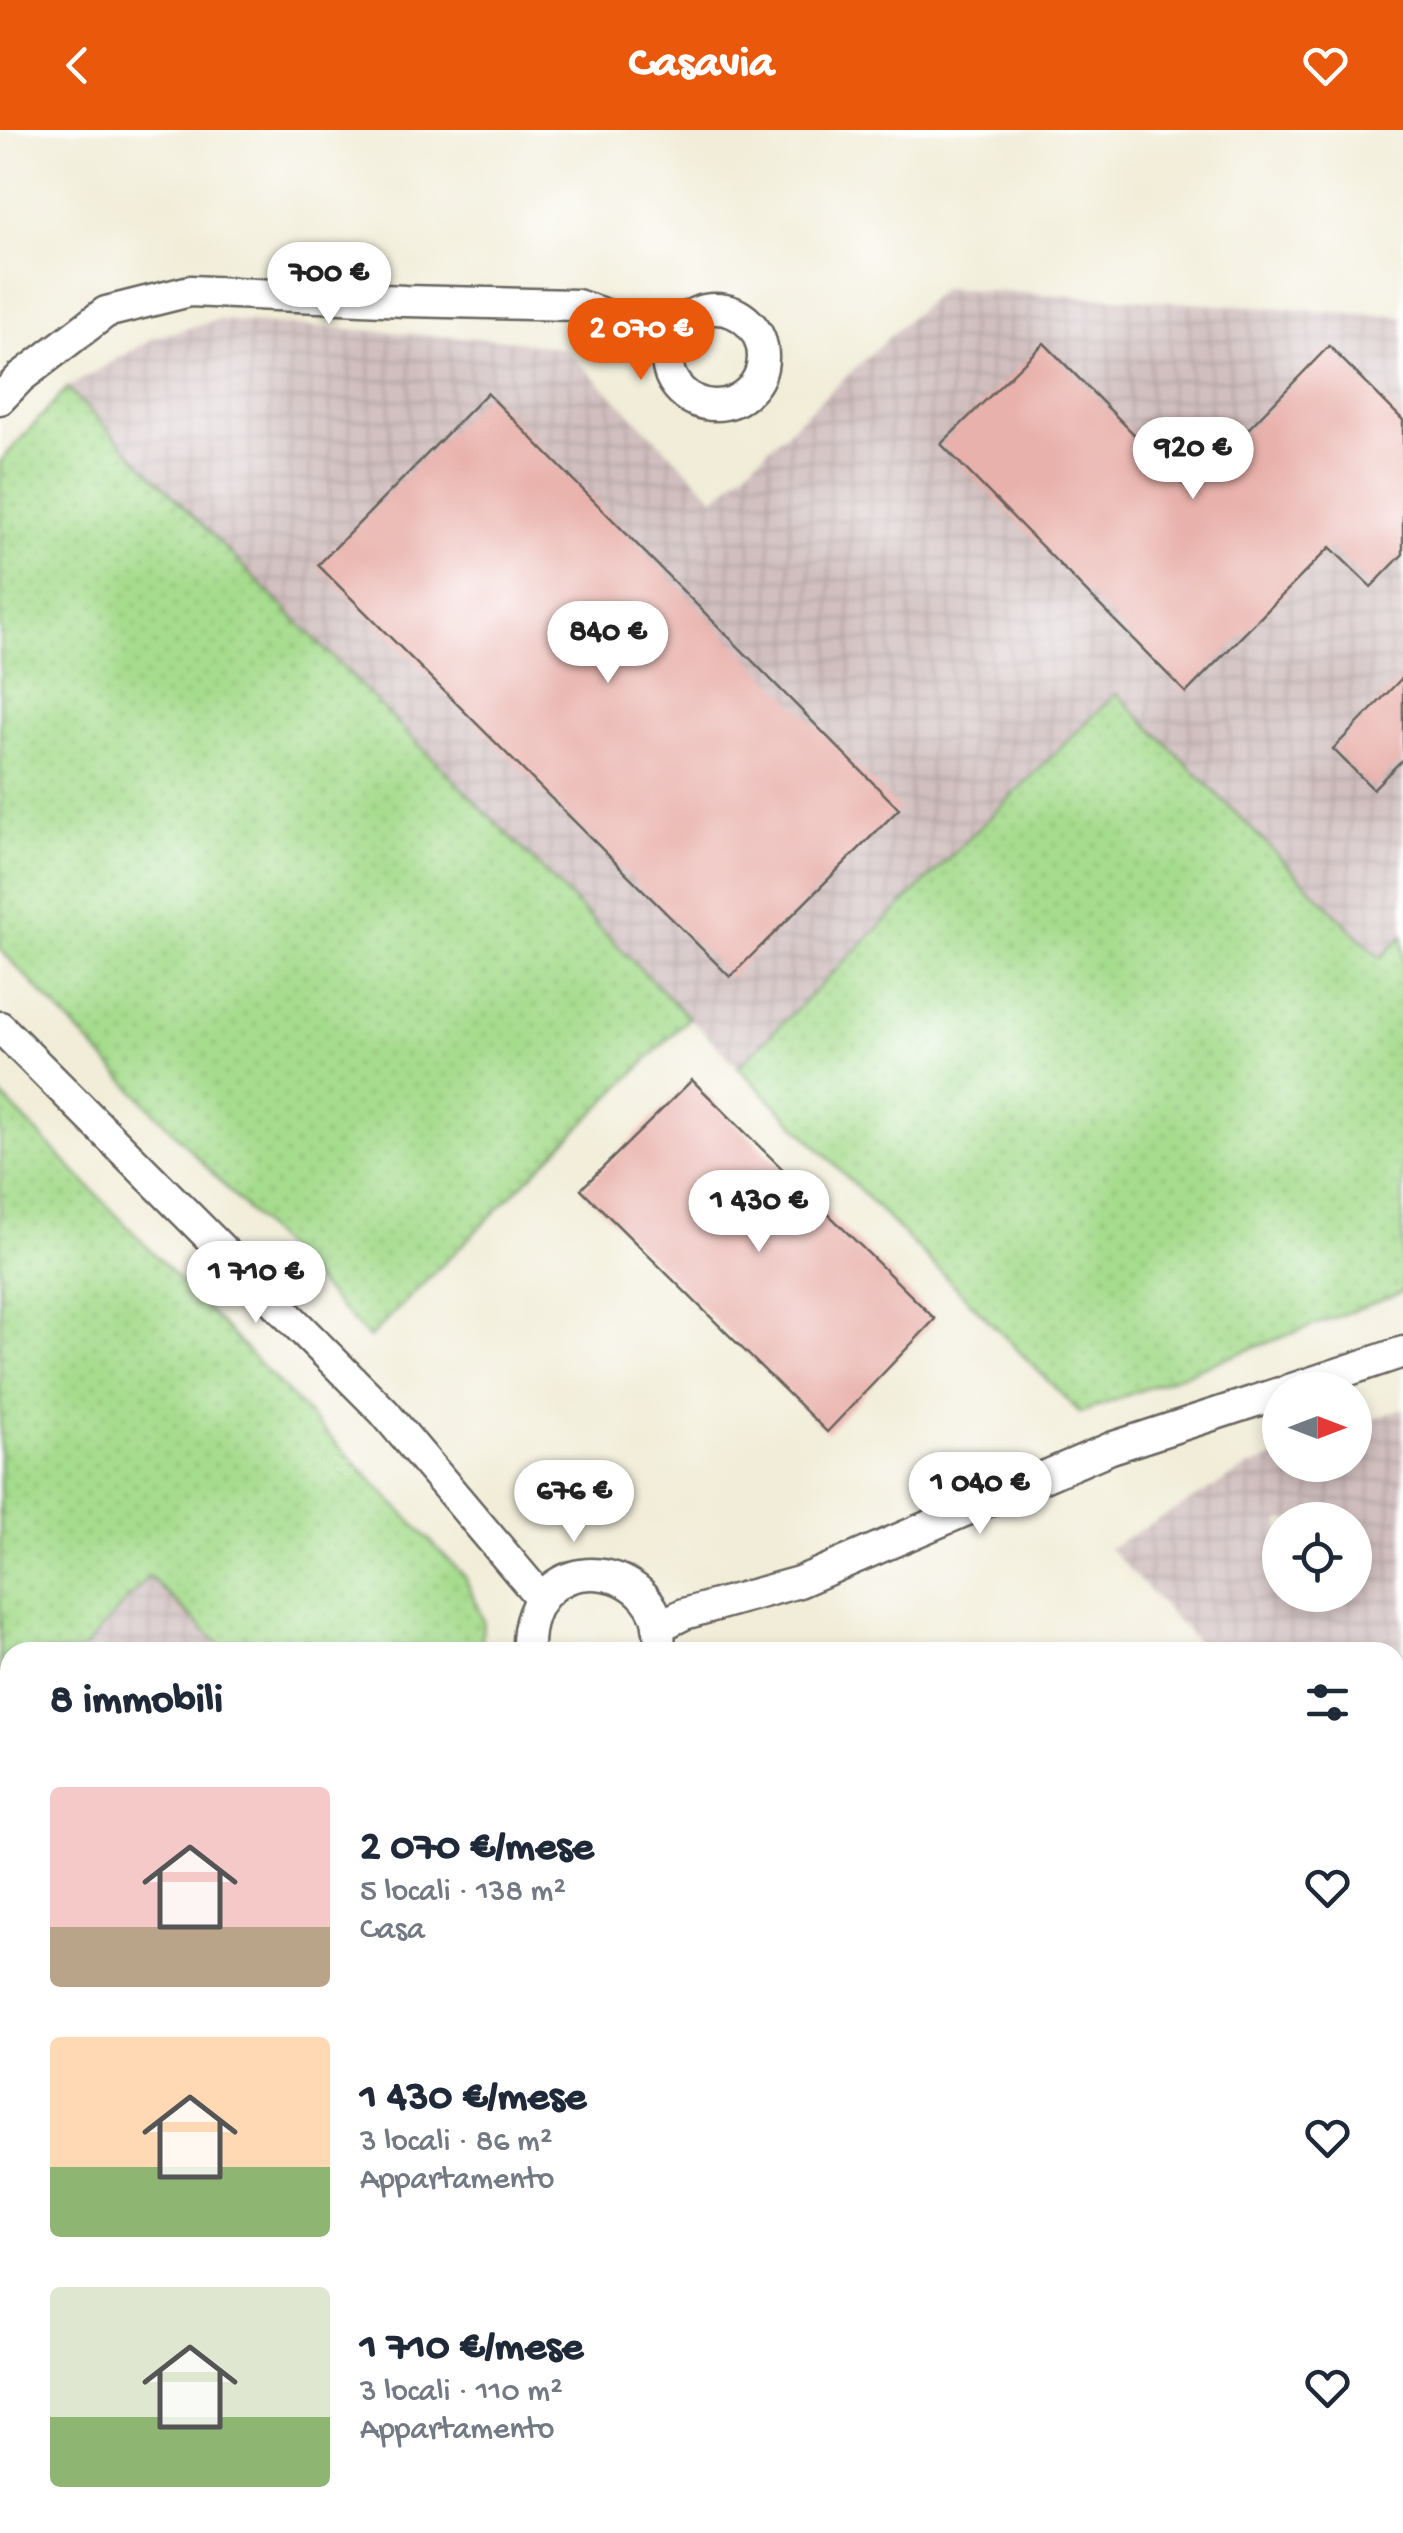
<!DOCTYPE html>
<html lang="it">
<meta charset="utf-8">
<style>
:root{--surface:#fff;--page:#f2f2f3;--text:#1f2937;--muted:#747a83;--accent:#ea580c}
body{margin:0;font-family:"Gochi Hand",sans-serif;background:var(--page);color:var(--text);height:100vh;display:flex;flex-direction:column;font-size:38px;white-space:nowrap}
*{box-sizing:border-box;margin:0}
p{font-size:32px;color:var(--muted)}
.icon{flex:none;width:55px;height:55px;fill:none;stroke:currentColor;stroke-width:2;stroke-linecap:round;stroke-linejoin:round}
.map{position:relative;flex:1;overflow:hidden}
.drawer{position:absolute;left:0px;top:1512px;width:1405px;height:892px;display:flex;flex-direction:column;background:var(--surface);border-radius:30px 30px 0 0;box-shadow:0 5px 15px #0003}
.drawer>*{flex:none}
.needle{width:65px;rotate:90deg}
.buttons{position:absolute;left:1262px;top:1242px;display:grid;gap:20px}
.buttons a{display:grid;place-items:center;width:110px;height:110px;border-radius:50%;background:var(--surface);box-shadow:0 5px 15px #0003;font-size:50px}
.price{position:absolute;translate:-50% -85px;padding:0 22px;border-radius:35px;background:#fff;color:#222;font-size:32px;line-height:65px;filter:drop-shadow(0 2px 5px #0008)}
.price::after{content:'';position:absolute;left:50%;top:60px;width:30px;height:22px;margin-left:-15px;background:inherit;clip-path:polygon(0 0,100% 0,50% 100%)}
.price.on{background:var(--accent);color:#fff}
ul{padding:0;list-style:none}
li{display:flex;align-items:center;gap:30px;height:250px;padding:0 50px}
li span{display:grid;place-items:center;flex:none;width:280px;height:200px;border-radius:10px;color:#555}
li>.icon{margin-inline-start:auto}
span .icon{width:120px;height:120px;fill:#fffc;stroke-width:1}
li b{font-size:42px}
h2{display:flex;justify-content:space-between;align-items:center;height:120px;padding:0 50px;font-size:42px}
header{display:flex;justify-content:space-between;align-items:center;height:130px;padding:0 50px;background:var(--accent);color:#fff;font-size:45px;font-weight:700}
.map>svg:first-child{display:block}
</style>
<header><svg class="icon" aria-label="back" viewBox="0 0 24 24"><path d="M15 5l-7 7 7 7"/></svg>Casavia<svg class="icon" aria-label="heart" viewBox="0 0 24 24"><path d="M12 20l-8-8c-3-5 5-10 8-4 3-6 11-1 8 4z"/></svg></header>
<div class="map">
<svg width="1403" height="2403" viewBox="0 0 1403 2403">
<defs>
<pattern id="industrial-grid" width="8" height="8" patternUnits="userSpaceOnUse" patternTransform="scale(2.5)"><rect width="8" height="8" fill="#d1bfbf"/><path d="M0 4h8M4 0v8" fill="none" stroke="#b3a4a4"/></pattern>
<pattern id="grass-dots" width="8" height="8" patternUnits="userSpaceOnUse" patternTransform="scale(2.5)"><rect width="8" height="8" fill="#a6dc8d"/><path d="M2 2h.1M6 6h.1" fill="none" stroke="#8ebc79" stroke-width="1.8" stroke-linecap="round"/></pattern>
</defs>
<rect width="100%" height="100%" fill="#fff"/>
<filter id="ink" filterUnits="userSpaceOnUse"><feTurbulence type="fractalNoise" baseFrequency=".01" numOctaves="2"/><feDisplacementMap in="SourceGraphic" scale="20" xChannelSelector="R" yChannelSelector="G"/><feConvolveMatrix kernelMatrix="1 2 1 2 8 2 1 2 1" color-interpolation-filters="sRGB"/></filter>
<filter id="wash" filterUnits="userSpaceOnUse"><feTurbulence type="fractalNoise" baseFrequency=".0048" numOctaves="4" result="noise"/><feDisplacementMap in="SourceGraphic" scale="40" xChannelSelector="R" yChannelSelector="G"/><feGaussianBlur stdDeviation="2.25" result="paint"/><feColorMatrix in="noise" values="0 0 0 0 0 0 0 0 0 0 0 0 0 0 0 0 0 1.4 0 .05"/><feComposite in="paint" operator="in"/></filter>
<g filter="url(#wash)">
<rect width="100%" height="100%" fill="#f1edd8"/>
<!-- industrial -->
<path fill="url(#industrial-grid)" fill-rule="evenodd" d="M942,158L1403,186V806L1380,829L1116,564L738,937L67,258L154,208L217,190L516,211L566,219L715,368Z
M1403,1278V2274L1395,2266V1522H1206L1109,1418L1247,1338L1280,1326V1335H1355V1297ZM1280,1390H1355V1465H1280Z
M149,1445L227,1522H80Z
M10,1601V2064L0,2075V1612Z
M559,2395H939L932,2403H552Z"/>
<!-- grass -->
<path fill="url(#grass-dots)" stroke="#617c54" stroke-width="2.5" d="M67,258L689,888L369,1208L0,819V332Z
M1116,563L1380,828L1403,806V1162L1080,1283L738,937Z
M0,964L465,1447L483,1490L481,1522H227L149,1446L80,1522H10V1601L0,1612Z
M190,2395H508L515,2403H183Z"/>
<g id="blocks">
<!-- building -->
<path fill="#e9b1ab" d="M1044,213L1189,360L1329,216L1403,290V424L1371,457L1330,417L1186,563L941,314Z
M487,263L899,679L730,847L318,435Z
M1403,547V629L1373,659L1333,619Z
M692,950L935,1189L827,1302L581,1059Z
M10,1679V1970L0,1981V1689Z
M1403,1913V1989L1395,1980V1919Z
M625,2395H761L768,2403H616Z"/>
</g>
</g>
<g filter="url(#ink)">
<use href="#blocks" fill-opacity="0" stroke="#67655e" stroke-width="2.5"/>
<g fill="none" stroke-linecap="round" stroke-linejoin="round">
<!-- street casing -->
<g stroke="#67655e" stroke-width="35">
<path id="street" d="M667 227a48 48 0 1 1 96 0a48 48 0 1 1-96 0Z
M0,269L21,247L106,182L190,161L405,171L577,175L672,207
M0,897L384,1282L541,1468
M1289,1260L1403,1222
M658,1497L684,1484L799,1452L1111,1318L1280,1263
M528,1522C524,1406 676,1431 658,1522
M0,2134L10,2123
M1395,2356L1403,2364
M985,2403L992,2395"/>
</g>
<!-- street -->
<use href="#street" stroke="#fff" stroke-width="30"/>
</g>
</g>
</svg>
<div class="buttons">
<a><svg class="needle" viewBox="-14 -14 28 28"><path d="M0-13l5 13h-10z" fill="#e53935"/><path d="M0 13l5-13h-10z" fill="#747a83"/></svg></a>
<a><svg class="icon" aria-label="locate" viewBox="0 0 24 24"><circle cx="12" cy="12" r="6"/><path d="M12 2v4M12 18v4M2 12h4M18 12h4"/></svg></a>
</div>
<b class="price" style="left:329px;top:197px">700 €</b>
<b class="price on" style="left:641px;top:253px">2 070 €</b>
<b class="price" style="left:1193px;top:372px">920 €</b>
<b class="price" style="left:608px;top:556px">840 €</b>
<b class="price" style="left:759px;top:1125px">1 430 €</b>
<b class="price" style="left:256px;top:1196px">1 710 €</b>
<b class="price" style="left:980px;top:1407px">1 040 €</b>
<b class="price" style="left:574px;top:1415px">676 €</b>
<section class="drawer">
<h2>8 immobili<svg class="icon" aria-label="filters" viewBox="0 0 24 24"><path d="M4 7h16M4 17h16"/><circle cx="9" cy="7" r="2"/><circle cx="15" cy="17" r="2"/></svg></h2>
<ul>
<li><span style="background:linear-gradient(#f6c9c9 70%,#b9a48a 0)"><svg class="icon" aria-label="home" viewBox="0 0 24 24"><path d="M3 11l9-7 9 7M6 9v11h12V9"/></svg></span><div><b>2 070 €/mese</b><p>5 locali · 138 m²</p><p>Casa</p></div><svg class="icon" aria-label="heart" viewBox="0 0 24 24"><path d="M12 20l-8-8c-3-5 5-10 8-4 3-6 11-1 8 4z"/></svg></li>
<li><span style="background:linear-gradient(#ffd9b3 65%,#8fb573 0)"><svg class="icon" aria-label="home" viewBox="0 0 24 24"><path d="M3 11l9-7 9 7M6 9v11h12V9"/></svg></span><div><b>1 430 €/mese</b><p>3 locali · 86 m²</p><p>Appartamento</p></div><svg class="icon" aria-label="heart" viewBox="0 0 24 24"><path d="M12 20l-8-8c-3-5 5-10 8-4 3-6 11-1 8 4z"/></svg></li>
<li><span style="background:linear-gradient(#dfe7d0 65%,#8fb573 0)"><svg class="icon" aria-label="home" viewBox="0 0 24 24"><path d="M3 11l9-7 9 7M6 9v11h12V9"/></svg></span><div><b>1 710 €/mese</b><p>3 locali · 110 m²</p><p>Appartamento</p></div><svg class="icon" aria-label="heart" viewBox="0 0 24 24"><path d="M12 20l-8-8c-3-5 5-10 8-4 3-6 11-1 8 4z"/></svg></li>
</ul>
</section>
</div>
